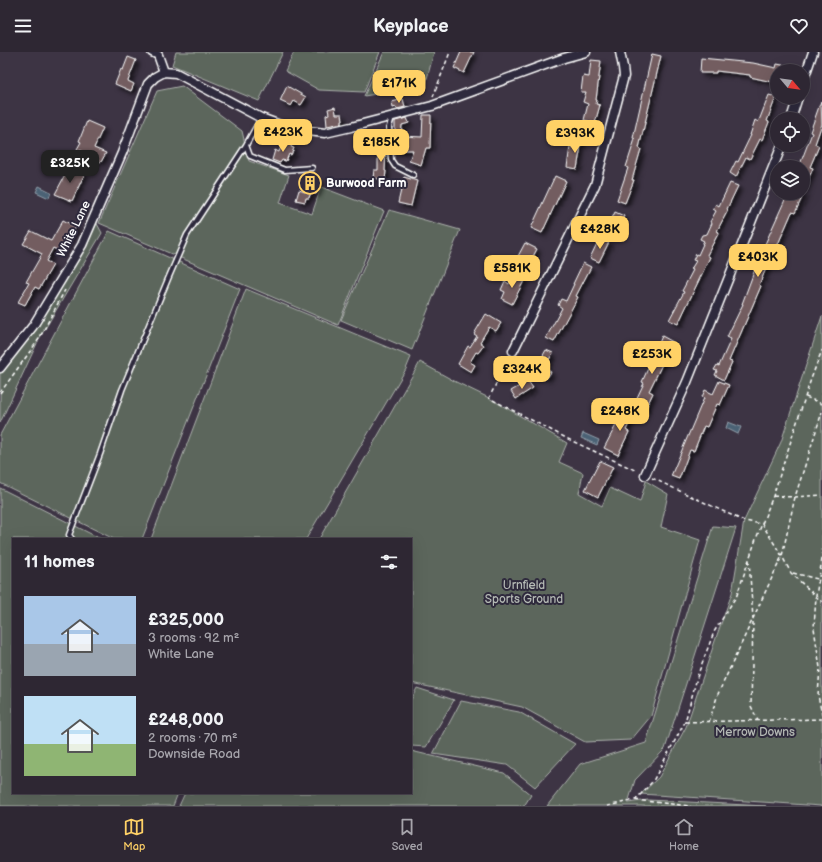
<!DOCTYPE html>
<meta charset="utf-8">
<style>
:root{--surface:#2e2733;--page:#3a333f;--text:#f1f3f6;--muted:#a7a5ac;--line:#49444e;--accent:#ffd166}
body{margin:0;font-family:"Balsamiq Sans",sans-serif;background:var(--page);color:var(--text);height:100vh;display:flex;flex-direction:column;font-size:15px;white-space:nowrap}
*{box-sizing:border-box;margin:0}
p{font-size:13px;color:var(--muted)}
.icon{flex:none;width:22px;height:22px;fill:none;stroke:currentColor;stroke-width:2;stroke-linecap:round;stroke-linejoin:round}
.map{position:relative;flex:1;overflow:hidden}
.sheet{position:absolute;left:12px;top:486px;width:400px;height:256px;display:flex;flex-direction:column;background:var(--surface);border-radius:0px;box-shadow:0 4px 16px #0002,0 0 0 1px var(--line)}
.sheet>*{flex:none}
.needle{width:26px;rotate:119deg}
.buttons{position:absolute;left:770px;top:12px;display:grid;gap:8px}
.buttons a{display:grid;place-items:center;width:40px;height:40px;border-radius:50%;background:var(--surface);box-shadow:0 4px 16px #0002,0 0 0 1px var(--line);font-size:20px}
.price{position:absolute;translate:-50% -34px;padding:0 9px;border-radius:8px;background:var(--accent);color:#111;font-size:13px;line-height:26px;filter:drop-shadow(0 1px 2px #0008)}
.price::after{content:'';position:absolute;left:50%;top:24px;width:12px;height:9px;margin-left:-6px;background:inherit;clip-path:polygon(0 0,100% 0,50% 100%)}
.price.selected{background:#222;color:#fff}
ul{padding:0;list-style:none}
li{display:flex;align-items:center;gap:12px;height:100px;padding:0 12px}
li span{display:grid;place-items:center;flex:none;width:112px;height:80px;border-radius:0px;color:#555}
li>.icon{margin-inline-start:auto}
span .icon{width:48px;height:48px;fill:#fffc;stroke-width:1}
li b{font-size:17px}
h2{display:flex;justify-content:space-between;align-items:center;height:48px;padding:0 12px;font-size:17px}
header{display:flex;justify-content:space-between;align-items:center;height:52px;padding:0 12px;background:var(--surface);font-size:18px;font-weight:800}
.tab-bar{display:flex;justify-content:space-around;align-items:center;height:56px;border-top:1px solid var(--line);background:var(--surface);font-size:11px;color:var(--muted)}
.tab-bar a{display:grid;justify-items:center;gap:2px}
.tab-bar .selected{color:var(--accent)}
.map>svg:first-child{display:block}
</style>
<header><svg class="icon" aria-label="menu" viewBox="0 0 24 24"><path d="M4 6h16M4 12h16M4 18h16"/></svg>Keyplace<svg class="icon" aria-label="heart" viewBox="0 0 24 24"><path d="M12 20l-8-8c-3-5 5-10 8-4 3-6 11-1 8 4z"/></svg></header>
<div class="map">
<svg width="822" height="754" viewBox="0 0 822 754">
<defs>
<filter id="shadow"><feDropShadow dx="3.5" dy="3.5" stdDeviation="2" flood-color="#0009"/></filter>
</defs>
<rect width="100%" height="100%" fill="#3d3444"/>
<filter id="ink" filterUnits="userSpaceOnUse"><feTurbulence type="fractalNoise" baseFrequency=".025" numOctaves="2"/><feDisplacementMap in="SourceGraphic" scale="8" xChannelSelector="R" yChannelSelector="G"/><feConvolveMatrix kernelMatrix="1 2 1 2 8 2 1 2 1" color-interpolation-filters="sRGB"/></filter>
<g filter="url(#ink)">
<!-- green -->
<path fill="#5b665b" stroke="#adb2ad" d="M176,0H283L259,49L172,13Z
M294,0H380L364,40L319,38L285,19Z
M384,0H434L425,34L364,44Z
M182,34L242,79L249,109L289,123L280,151L312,162L321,135L384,159L338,273L99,171L157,39Z
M389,158L460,178L412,298L341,268Z
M95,168L102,181L39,287L0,371V322L36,276Z
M109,179L240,237L142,487H114L0,431V383Z
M246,237L411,305L406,317L306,487H151Z
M822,264V754L641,742L659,725L686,675L717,583L732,541L744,469L781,390Z
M420,310L456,330L489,346L567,391L559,410L583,421L579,441L602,454L610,436L640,450L646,429L668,442L661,475L700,488L651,664L631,688L585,690L522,655L411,631V487H319Z
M0,436L101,487H13V741H178L173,754H0Z
M713,474L736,476L665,697L635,728L628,751L648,748L766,754H547L580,712L646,691Z
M417,636L454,648L426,695L411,694V648Z
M461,649L519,660L575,692L535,735L507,713L433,702Z
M411,699L504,721L531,743L524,754H179L185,741H411Z"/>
<!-- water -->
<path fill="#4b6275" stroke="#93a1ac" d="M39,134L51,140L49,146L36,140Z
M728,370L741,375L738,382L726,376Z
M583,381L599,388L597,393L581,386Z"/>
<!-- building -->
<path fill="#735d61" stroke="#fff" filter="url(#shadow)" d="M461,0H474L464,21L454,16Z
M652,2L661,4L639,96L641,97L632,128H634L625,151L617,148L628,116L626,115L635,87L633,86Z
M128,5L136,8L128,29L134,32L131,39L115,32L121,17L123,18Z
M701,6L753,11L776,16L777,12L798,16V19H777V31L750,25V23L716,19V21H700Z
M591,8L601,9L596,48H597L596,52L600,53L595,71L584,68L588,52L583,50L586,40H581L583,24L589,25Z
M287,34L306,45L301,53L294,49L291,54L280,49Z
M769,43L776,45L767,69L769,70L762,88L760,87L750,107L746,105L736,125L730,121L736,109L738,110L751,83H750L755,68L758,70L760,66Z
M403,47L405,55L397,57L396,55L393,56L392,50Z
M821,49L822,72L815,92L819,94L810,115L813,116L803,140V115H799L812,81L810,80Z
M335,55L336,62H342L343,68H342V71L327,74L326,63L329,62L328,57Z
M423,63H431L430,96H426L421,113L409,109L413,98H395V69L407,66L409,71L402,73L401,84L422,85Z
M87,69L103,76L94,96L106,101L101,110L87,104V101L77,97L81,90L79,89Z
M574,87L582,88L577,117L567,115L570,95L573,96Z
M283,89L292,92L291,95L294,96L291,103L289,102L286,109L282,108L280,111L272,108L275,98L279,100Z
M376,93H386L385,119H386L385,128L373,126L374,118H378V99H376Z
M70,114L85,121L72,149L55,142Z
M309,123L321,127L316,142L311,140L309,146H306L305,150L296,148L299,138L305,140Z
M555,124L566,129L542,181L531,176Z
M404,125L417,129L411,154L398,151Z
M730,131L738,134L727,157L728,158L717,179L719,180L707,203L710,205L678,272L669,268L684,240L682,239L693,218L691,217L696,209L693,208L696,202L698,203L703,192H702L704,189L700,187L702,183L707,182L712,171L710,170L716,159L713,157L716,152L719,154Z
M788,141H804L795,161L792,160L772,206L771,205L759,233L761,234L729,309L732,310L724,328L715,323L717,319L714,318L717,313L719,314L731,287L727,285L743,252H742L761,201Z
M615,160L624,164L618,177L609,173Z
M63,168L76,175L61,200L53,196L46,209L53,213L39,237L35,235L25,253L18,250L29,231L26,230L42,202L23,192L31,179L51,189Z
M600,185L609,190L599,210L590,206Z
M525,191L537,197L528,214L516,208Z
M583,211L591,215L576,244L578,245L554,290L546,286L562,256L558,253L561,247L566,249L574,232H573Z
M516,222L525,227L512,252L502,247L505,240L501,238L505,229L509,232L513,225L515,226Z
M486,262L501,271L496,279L489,275L480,290L484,293L478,301L476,300L470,310L475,313L471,320L458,312L468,294L470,295L477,284L474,282Z
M662,284L673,290L649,339L653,341L644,360L633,354L644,331L642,330L650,312H651L662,292L659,291Z
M546,298L553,301L544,316L551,320L547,326L534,319Z
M528,329L533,336L516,347L511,339Z
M719,329L729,333L720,353L717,352L707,375L704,374L694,399L690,398L679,427L671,424L704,346L702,345L705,338L713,342Z
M626,354L636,358L626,378L629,380L618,403L604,396Z
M600,409L613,415L598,445L585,438Z"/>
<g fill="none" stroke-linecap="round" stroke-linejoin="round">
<!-- service casing -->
<g stroke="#fff" stroke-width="7">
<path id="service" d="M392,65L389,75L391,108L395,114L413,123
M261,66L246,93L250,104L285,118L312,116
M72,487L69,483L100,402L122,338L168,227L187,183L246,93"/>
</g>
<!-- minor casing -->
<g stroke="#fff" stroke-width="11">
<path id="minor" d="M152,0L158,3L164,20
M164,20L176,21L261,66L291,77L325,81L351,75L432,54L564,6L586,0
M803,30L813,0
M791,67L798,45
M513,299L595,133L624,24L623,15L620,0
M0,316L33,274L82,193L122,101L148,32L155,25L164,20
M645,423L687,330L782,93"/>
</g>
<!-- path -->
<path stroke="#fff" stroke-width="1.5" stroke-dasharray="4 3" stroke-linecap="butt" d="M433,45L450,0
M509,306L489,346L572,389L637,419
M0,341L39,287L65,238
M806,345L822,352
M652,426L744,469L762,472L782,504L791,521L822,550
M773,444L795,445L822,443
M822,507L816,544L814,576L820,616L818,643L822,663
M749,508L753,567
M793,521L822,528
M753,570L751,654L758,669
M685,670L822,667
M709,670L718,642L782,504L795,445L822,360
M635,748L691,754
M607,754L635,748L641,742L653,729L685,670L698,622L714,580L737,543L756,487L773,444L811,327L822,298"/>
<!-- service -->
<use href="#service" stroke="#2f2a3d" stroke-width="4"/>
<!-- minor -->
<use href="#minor" stroke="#2f2a3d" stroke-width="8"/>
</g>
</g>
<!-- icons -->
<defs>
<g id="building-ring" transform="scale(1.15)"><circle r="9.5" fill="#2f2a3d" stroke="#ffd166" stroke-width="1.5"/><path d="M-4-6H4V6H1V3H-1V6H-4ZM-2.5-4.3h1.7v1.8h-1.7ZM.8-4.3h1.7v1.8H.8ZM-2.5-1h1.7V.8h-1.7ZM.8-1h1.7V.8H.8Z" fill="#ffd166"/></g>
</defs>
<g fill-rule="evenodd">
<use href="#building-ring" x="310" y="131"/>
</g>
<g text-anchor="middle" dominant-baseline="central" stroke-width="4" stroke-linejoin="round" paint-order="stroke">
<!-- poi labels -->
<g font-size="12" font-weight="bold" fill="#fff" stroke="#2f2a3d" text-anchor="start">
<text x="326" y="131">Burwood Farm</text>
</g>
<!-- street labels -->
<g font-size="12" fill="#fff" stroke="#2f2a3d">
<text transform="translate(74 177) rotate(-64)">White Lane</text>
</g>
<!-- park labels -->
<g font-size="12" fill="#b5bab5" stroke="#2f2a3d">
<text x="524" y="533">Urnfield<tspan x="524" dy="14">Sports Ground</tspan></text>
<text x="755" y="680">Merrow Downs</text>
</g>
</g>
</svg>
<div class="buttons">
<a><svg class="needle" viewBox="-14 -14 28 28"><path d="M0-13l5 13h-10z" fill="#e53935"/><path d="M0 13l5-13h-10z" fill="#a7a5ac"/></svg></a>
<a><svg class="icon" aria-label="locate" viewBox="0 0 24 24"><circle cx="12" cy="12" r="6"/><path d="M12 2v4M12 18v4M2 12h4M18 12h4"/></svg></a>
<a><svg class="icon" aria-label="layers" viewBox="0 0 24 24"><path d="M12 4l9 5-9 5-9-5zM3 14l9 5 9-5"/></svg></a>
</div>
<b class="price" style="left:399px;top:52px">£171K</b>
<b class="price" style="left:283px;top:101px">£423K</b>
<b class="price" style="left:575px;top:102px">£393K</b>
<b class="price" style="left:381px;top:111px">£185K</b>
<b class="price selected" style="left:70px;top:132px">£325K</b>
<b class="price" style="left:600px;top:198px">£428K</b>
<b class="price" style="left:758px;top:226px">£403K</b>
<b class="price" style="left:512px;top:237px">£581K</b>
<b class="price" style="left:652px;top:323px">£253K</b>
<b class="price" style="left:522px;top:338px">£324K</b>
<b class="price" style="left:620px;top:380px">£248K</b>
<section class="sheet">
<h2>11 homes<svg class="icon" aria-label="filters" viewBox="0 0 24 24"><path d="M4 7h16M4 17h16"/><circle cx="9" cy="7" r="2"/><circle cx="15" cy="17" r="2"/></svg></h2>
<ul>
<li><span style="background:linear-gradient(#a9c7e8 60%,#9aa5b1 0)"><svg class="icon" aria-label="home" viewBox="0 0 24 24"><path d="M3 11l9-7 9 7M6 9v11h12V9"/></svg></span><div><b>£325,000</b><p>3 rooms · 92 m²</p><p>White Lane</p></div></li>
<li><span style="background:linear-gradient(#bfe0f5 60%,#8fb573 0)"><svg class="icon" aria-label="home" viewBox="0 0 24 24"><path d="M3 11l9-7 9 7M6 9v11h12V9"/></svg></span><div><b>£248,000</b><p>2 rooms · 70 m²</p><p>Downside Road</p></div></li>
</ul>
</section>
</div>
<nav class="tab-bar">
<a class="selected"><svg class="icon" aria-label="map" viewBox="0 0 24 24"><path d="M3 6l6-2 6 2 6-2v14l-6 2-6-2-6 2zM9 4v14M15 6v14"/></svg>Map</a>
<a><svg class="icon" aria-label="saved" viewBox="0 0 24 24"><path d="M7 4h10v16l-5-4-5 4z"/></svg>Saved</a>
<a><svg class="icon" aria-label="home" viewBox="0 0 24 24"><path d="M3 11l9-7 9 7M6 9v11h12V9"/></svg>Home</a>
</nav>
